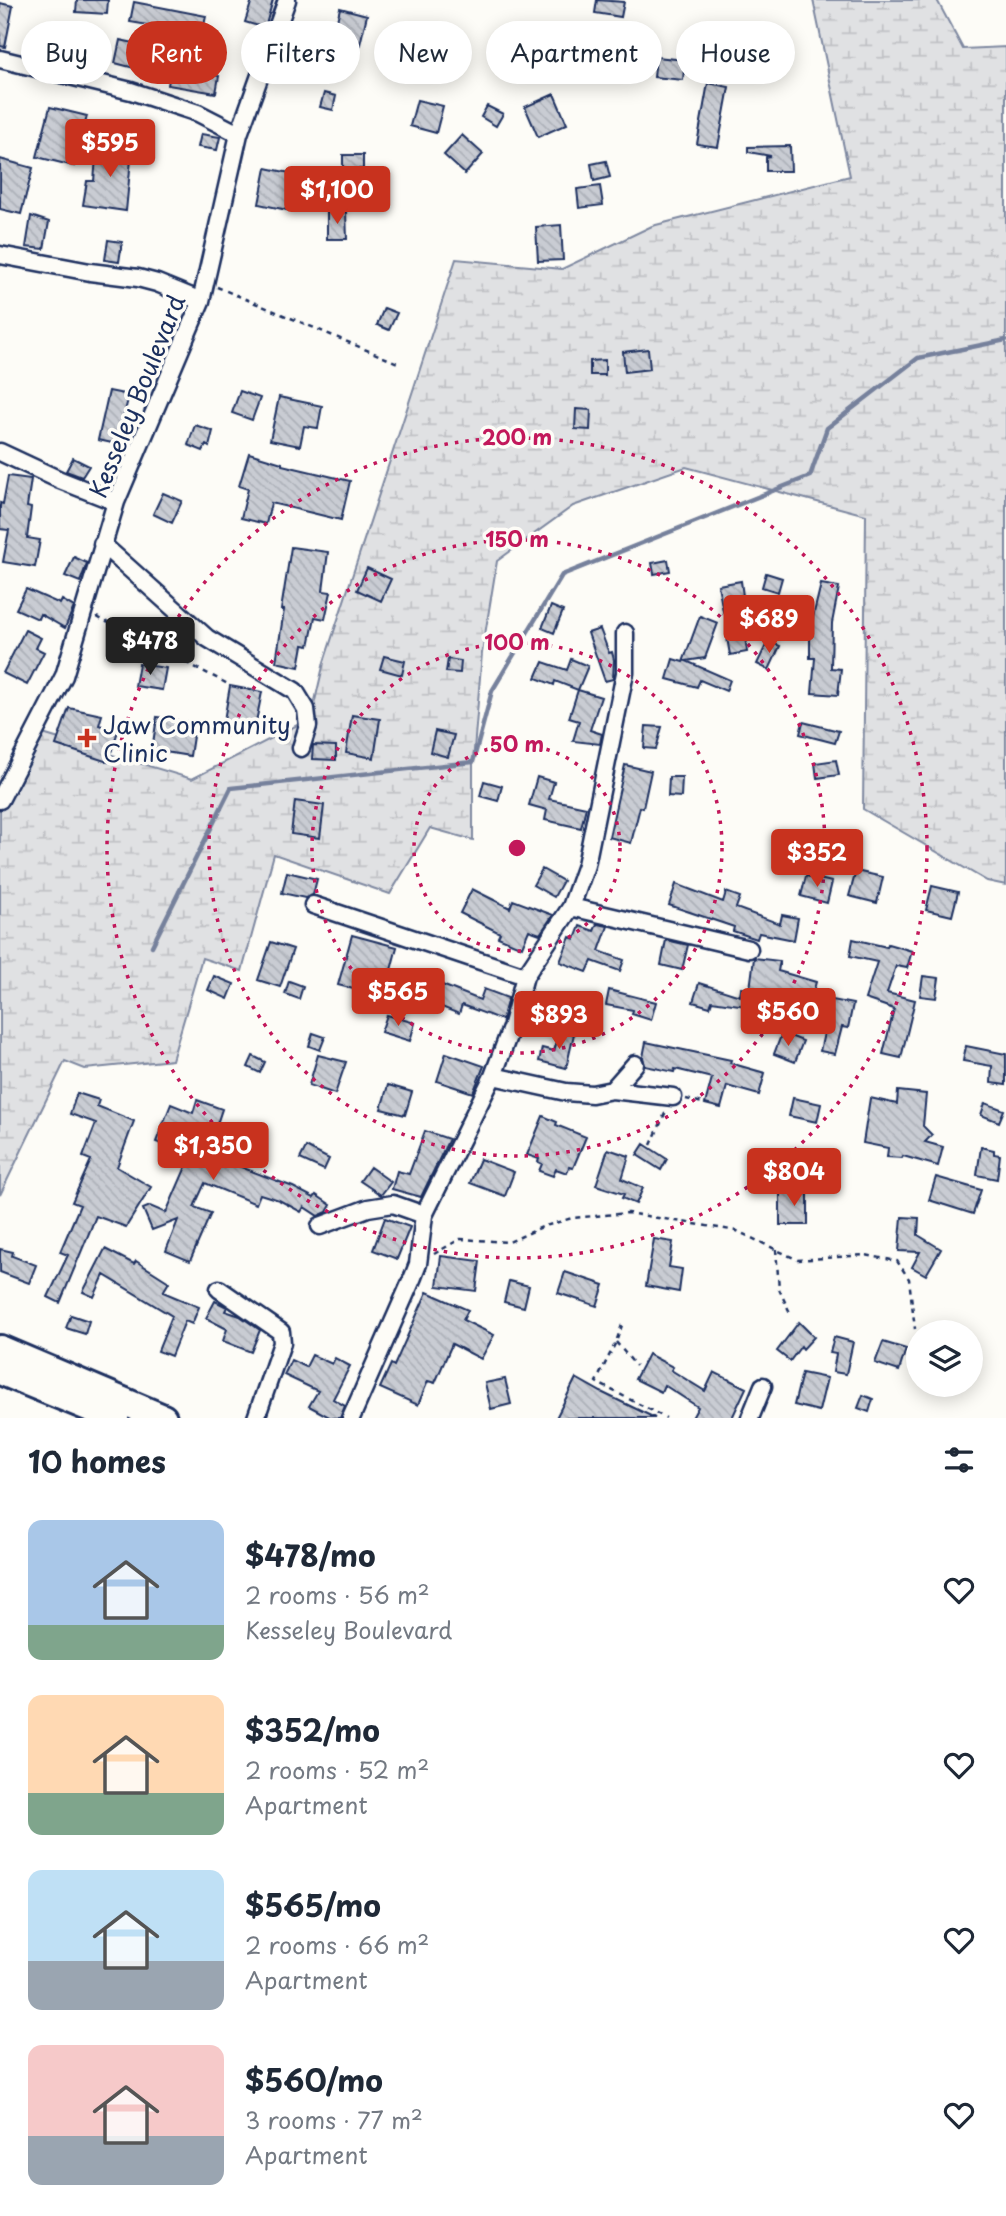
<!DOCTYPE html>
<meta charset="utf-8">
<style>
:root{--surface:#fff;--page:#f6f6f7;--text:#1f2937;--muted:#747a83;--accent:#c8321e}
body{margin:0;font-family:"Playpen Sans",sans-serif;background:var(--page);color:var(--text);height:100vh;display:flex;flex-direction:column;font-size:26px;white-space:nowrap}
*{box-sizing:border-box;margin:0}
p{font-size:23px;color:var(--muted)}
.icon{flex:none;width:38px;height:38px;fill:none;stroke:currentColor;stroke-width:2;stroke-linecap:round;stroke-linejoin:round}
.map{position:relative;height:1418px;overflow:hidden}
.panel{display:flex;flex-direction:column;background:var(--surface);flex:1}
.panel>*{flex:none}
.hud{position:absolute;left:21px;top:21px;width:964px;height:63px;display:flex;gap:14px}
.fabs{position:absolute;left:906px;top:1320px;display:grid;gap:14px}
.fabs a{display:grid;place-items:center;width:77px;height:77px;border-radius:50%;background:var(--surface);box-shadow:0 4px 18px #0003;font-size:35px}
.price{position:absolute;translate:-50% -60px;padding:0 16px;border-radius:7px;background:var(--accent);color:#fff;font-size:23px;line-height:46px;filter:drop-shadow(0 2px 4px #0008)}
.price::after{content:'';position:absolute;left:50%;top:42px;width:21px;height:16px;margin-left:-10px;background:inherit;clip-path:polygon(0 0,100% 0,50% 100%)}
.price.active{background:#222;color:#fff}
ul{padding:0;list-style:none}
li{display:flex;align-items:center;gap:21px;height:175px;padding:0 28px}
li span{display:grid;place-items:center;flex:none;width:196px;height:140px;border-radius:14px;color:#555}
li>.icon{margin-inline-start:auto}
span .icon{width:84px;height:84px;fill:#fffc;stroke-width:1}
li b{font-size:30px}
h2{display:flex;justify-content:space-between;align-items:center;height:84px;padding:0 28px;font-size:30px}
.pill{padding:0 24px;border-radius:32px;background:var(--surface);box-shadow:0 4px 18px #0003;font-size:24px;line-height:63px}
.pill.active{background:var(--accent);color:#fff}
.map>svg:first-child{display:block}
</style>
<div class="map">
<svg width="1006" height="1418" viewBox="0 0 1006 1418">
<defs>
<pattern id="wetland-marsh" width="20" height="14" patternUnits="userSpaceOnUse" patternTransform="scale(1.75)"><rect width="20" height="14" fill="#e0e1e3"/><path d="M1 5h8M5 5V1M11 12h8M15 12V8" fill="none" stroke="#c0c1c5"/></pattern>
<pattern id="building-back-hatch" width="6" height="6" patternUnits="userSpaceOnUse" patternTransform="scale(1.75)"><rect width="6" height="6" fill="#c9ccd3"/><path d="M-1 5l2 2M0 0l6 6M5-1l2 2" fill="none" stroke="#acb0b8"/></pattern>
</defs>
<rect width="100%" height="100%" fill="#fdfcf7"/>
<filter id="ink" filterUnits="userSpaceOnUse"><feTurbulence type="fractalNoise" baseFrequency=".0143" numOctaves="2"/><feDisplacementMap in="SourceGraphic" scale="14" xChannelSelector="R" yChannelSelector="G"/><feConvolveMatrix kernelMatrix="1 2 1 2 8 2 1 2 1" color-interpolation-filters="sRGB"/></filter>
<g filter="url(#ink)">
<!-- wetland -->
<path fill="url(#wetland-marsh)" stroke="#7e88a0" stroke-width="2" d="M813,0H937L963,49L1006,47V885L987,881L863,809L866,515L686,467L573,506L497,561L482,653L473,762V840L430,828L390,894L274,854L242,971L202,958L172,1060L85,1069L65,1061L0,1195V800L36,732L192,779L311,718L324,662L456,259L562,269L652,226L850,176Z"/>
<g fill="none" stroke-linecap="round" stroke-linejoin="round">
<!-- stream -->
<path stroke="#76819c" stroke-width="4.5" d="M152,946L231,788L473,762L492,691L562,575L810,476L827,428L918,358L1006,340"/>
</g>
<!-- building -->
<path fill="url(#building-back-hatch)" stroke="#1b2f5e" stroke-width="2" d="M77,0H108L107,14L76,12Z
M252,0H273L265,28L245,22Z
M597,0L624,2L621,17L595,13Z
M134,2L206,16L202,35L195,33L189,71L219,76L216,93L168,85L178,30L130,22Z
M0,3L13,6L5,47L0,46Z
M340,8L367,15L356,61L329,55Z
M739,28L755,29L753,61L737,60Z
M120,40L148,46L142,70L115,63Z
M656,57L685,60L683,80L654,77Z
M708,83L729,87L718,147L697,144Z
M324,93L336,96L333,110L320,107Z
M554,94L567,124L538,137L525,107Z
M417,100L443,106L436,133L410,126Z
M487,106L503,114L496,126L481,117Z
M50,107L87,116L74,166L37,157Z
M201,134L220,137L217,150L198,147Z
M462,135L483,154L465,174L444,155Z
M97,146L132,149L126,211L83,205L87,181H94Z
M790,146L791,171H766V157L771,156L748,152V147Z
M343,155H363V169H343Z
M0,159L33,168L21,214L0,209Z
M606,161L610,177L594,181L591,164Z
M266,168L295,174L287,210L259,204Z
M600,186L603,205L579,208L577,189Z
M327,212H346L347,239H327Z
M31,216L49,222L44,249L26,247Z
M561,225L563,260L538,261L536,227Z
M108,240L122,242L119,262L105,260Z
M384,308L397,313L389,330L377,325Z
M648,349L650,369L625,372L623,352Z
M605,360V375H590V361Z
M109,391L129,395L117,444L98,440Z
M240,391L260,398L252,420L232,413Z
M279,397L322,406L318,428L304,426L300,446L270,440Z
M576,409L591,410L590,430L575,429Z
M195,425L213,431L209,447L206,445L203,451L188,445Z
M249,453L282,463V465L350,481L341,520L271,503L266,524L241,518L248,489L239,486Z
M73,458L89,466L82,477L66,471Z
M8,476L31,479L27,507L31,508L27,538L40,540L35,567L3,562L9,530L0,529V503L3,504Z
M163,493L182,501L172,523L153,514Z
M291,547L328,552L323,591L331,592L325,619L315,617L309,646L303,645L299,667L276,662L284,610H281Z
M74,557L87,563L80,582L65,576Z
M668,560L670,571L654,574L652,563Z
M367,568L391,579L381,601L357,590Z
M766,573L782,578L778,592L762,587Z
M741,581L745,611L731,615L728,599L723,611L718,585Z
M821,584L839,587L832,623L831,668L841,669L838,695L812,693L815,658H810V629Z
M26,589L60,604L62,600L74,607L65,628L40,614L38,619L16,609Z
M551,606L563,611L554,633L542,628Z
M700,616L718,623L705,658L686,661L730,680L726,691L700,680L697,687L667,679L673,659L683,662Z
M600,629L609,653L612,652L614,660L613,679L605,681L588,633Z
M25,630L41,638L36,648L44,652L27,685L3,673Z
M745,636L747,652L730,655L727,638Z
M768,641L780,646L769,670L757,664Z
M384,656L405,661L402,675L380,669Z
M448,659L461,661L460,673L446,672Z
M571,659L588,666L578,690L555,681L554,685L536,678L543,662L567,670Z
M139,664L166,668L162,690L135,686Z
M230,686L262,692L254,732L223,726Z
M578,690L601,697L590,730L602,734L600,744L573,741L579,721L569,718Z
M69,708L102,715L99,725L118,731L108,762L56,745Z
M352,715L380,719L374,758L346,753Z
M157,717L195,723L190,756L152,750Z
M803,722L839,731L835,743L800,734Z
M646,726L662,727L656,749L644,748Z
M435,731L454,735L448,757L430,752Z
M313,745L336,746V760L312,759Z
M836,760L839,775L817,778L815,763Z
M625,765L651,771L643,808L640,807L631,843L609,837Z
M537,777L554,782L549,799L586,807L581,828L545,820L547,810L529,805Z
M669,777H682L681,797L668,796Z
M484,781L502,786L498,801L480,796Z
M295,801L324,805L320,838L291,834Z
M542,869L563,881L554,897L533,885Z
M856,871L883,877L877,903L849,896Z
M287,872L317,879L313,895L305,898L282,893Z
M806,876L832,882L827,903L801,896Z
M676,884L723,902L726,892L740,897L736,908L780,924L782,915L798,918L794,940L759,933L757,939L733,931L734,927L669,905Z
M932,886L958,892L952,916L926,910Z
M472,889L510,908L513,900L553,915L540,934L529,930L522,947L498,937L500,933L460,913Z
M597,924L608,926L599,951L624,960L620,971L592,961L587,972L560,962L570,937L575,939L580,926L594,931Z
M352,935L397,947L384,997L338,985Z
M853,939L887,947L888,944L912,951L907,968L896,966L887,993L915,1000L901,1058L883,1054L894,1009L865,999L877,962L850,956Z
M666,940L688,945L682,970L661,965Z
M271,942L293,949L280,987L258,980Z
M754,958L780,961L778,971L816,982L812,996L853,1004L848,1028L842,1027L835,1054L820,1051L826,1024H824L826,1016L774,1001L773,1010L712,1001L710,1007L693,1002L699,983L740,996L741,988L750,989Z
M214,976L234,984L228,999L208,990Z
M923,976L939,978L936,998L920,996Z
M289,981L303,986L299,999L285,994Z
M437,983L480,1000L484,989L508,998L502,1020L462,1005L459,1014L429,1002Z
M609,990L656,1002L651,1020L632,1014L633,1010L606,1005Z
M387,1015L415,1023L410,1041L381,1032Z
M560,1030L574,1034L566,1068L539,1061L542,1048L554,1051Z
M313,1033L325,1037L320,1050L309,1046Z
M782,1033L803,1041L795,1062L774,1054Z
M646,1042L731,1060L730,1063L765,1073L759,1095L727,1086L721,1108L705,1104L712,1078L675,1069L674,1072L645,1066L643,1057Z
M966,1046L1006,1054V1085L991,1083L992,1066L963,1061Z
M446,1053L484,1066L473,1093L437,1081Z
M318,1055L346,1062L335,1094L309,1085Z
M253,1056L265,1062L260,1073L248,1067Z
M388,1085L412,1092L405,1115L381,1109Z
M898,1091L926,1094L923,1126L932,1135L925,1142L943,1147L938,1166L903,1156L902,1158L887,1157L888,1148L863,1143L870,1098L897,1104Z
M77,1093L99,1100L97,1106L134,1121L117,1167L151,1187L126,1227L96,1216L60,1303L48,1297L68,1255L60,1252L80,1205L72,1202L91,1160L83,1157L96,1123L70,1114Z
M793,1098L821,1104L817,1122L789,1116Z
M197,1100L222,1109L207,1154L293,1187L314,1198L316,1195L331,1205L327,1212L318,1216L304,1207L301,1212L279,1200L260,1194L256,1204L205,1183L194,1207L211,1213L190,1261L166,1251L178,1220L152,1230L143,1209L150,1206L166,1213L201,1132L181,1126L172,1148L156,1142L171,1104L193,1113Z
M985,1103L1004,1110L999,1122L981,1115Z
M543,1116L557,1122L556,1125L586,1137L573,1168L569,1167L567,1173L556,1169L553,1176L539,1171L542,1164L538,1162L539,1159L527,1155Z
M425,1131L449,1139L421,1197L392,1189L397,1171L409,1174Z
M644,1144L667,1159L661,1170L637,1155Z
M306,1147L329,1159L324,1170L300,1159Z
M981,1147L994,1150V1154L1000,1155L997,1179L977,1175Z
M608,1149L629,1156L622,1179L643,1188L636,1204L622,1198L624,1194L596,1185Z
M480,1159L514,1172L505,1196L470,1183Z
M370,1167L391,1182L381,1195L360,1181Z
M936,1177L981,1190L973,1214L929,1200Z
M780,1191H808V1225H780Z
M902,1217L919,1218L918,1235L941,1249L926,1275L912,1267L920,1252L899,1251Z
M385,1218L410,1227L397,1259L373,1250Z
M654,1239L673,1242L669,1267L682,1269L679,1292L646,1286Z
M0,1249L13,1252L12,1256L36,1265L29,1283L0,1272Z
M105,1249L134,1264L136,1261L169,1282L163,1292L199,1307L192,1324L185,1321L171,1356L158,1351L172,1316L104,1275L94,1297L83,1292Z
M441,1256L480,1261L476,1291L437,1286Z
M565,1272L604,1285L597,1306L558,1293Z
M509,1281L529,1286L524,1307L504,1302Z
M427,1292L468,1310L463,1320L494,1335L481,1359L452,1344L435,1383L428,1381L418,1405L380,1388L391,1364L394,1366Z
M215,1301L227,1307L225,1311L240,1316L260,1330L251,1352L223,1341L227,1329L206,1318Z
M71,1315L89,1321L85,1334L66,1328Z
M799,1322L814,1337L803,1349L801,1346L790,1361L777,1351Z
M834,1337L853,1342L846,1374L833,1372L836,1354L830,1353Z
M883,1342L906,1349L899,1371L875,1363Z
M648,1354L673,1367L671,1370L705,1391L714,1372L746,1388L732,1418H692L698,1407L664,1385L661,1392L635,1379Z
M312,1355L332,1364L335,1358L350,1366L333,1399L345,1406L340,1418H331L309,1406L318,1391L284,1375L291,1360L306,1367Z
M802,1373L827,1378L819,1411L794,1405Z
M576,1378L601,1392L655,1418H556Z
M505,1379L511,1404L491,1409L485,1383Z
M863,1395L873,1399L869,1412L858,1408Z"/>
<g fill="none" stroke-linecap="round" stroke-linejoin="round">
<!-- street casing -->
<g stroke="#1b2f5e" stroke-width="21">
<path id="street" d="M0,59L131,91L198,113L239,134
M0,255L90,272L138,278L157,283L201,301
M0,452L60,480L116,502
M102,544L207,638L295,691L306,709L308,726L301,748
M0,800L64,676L116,502L201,301L239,134L287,0
M313,905L525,976
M571,907L749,949
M493,1076L566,1092L592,1094L612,1090L673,1097
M612,1090L635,1064
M320,1226L368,1208L393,1204L424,1215
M219,1289L281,1332L282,1343L256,1418
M351,1418L413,1277L418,1264L424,1215L493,1076L511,1028L525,976L571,907L586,865L625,673V633
M750,1418L763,1386"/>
</g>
<!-- primary casing -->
<g stroke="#1b2f5e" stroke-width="32">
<path id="primary" d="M0,1349L163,1418
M0,1371L115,1418"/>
</g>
<!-- path -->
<path stroke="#1b2f5e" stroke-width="2.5" stroke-dasharray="5 5" stroke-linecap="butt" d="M217,287L400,364
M97,617L228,684
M686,1099L703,1103
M651,1145L667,1109
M776,1249L779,1289L791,1315
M434,1254L460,1239L509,1242L542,1227L572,1218L628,1213L737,1231L798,1260L865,1255L897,1261L909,1279L915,1329
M622,1325L616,1342L596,1382L666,1418
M616,1342L636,1366"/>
<!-- street -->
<use href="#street" stroke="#fdfcf7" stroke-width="16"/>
<!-- primary -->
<use href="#primary" stroke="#fdfcf7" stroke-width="26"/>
</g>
</g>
<!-- distance rings -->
<g fill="none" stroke="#c2185b" stroke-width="3.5" stroke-dasharray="3.5 7">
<circle cx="517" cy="848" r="103"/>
<circle cx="517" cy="848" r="205"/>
<circle cx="517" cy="848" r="308"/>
<circle cx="517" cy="848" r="410"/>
</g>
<!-- markers -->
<path fill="#c8321e" stroke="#fdfcf7" stroke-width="2.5" d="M83.5 727.5h7v7h7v7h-7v7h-7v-7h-7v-7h7z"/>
<g text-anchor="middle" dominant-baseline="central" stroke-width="7" stroke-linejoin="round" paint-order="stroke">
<!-- street labels -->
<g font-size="24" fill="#1b2f5e" stroke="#fdfcf7">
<text transform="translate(136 396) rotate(-68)">Kesseley Boulevard</text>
</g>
<!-- poi labels -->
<g font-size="24" fill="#1b2f5e" stroke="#fdfcf7" text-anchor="start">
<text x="103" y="724">Jaw Community<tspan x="103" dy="28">Clinic</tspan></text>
</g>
</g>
<circle cx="517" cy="848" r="10" fill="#c2185b" stroke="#fdfcf7" stroke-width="3.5"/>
<g font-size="21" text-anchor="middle" font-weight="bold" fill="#c2185b" stroke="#fdfcf7" stroke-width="7" stroke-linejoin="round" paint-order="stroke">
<text x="517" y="445">200 m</text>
<text x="517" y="547">150 m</text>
<text x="517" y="650">100 m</text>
<text x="517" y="752">50 m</text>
</g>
</svg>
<div class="fabs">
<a><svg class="icon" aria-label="layers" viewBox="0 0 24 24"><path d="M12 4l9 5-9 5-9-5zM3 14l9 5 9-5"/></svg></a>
</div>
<b class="price" style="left:110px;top:179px">$595</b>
<b class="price" style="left:337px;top:226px">$1,100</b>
<b class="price" style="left:769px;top:655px">$689</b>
<b class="price active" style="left:150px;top:677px">$478</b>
<b class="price" style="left:817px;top:889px">$352</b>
<b class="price" style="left:398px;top:1028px">$565</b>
<b class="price" style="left:788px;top:1048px">$560</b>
<b class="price" style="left:559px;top:1051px">$893</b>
<b class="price" style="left:213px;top:1182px">$1,350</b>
<b class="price" style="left:794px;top:1208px">$804</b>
<div class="hud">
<a class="pill">Buy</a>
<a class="pill active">Rent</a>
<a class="pill">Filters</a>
<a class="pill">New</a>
<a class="pill">Apartment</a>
<a class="pill">House</a>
</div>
</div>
<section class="panel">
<h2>10 homes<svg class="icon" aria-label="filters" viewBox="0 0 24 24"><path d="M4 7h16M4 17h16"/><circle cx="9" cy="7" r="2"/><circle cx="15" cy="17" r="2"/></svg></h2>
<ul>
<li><span style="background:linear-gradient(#a9c7e8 75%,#7fa58c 0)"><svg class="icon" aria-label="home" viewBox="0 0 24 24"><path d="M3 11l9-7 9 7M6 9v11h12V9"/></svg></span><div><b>$478/mo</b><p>2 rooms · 56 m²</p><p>Kesseley Boulevard</p></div><svg class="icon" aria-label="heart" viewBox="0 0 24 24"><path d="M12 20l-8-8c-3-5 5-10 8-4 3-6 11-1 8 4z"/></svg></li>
<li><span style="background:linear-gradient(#ffd9b3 70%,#7fa58c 0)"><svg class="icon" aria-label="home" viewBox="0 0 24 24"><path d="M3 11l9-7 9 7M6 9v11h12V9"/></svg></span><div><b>$352/mo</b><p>2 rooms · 52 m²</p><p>Apartment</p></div><svg class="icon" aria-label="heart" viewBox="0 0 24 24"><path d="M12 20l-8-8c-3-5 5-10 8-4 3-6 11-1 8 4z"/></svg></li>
<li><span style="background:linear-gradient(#bfe0f5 65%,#9aa5b1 0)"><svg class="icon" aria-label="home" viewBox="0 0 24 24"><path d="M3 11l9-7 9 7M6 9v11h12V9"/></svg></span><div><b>$565/mo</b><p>2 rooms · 66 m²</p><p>Apartment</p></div><svg class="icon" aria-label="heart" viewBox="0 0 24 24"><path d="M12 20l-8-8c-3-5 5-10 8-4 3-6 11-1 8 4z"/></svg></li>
<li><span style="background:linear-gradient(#f6c9c9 65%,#9aa5b1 0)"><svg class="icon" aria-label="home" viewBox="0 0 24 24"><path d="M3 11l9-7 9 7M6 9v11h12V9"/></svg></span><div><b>$560/mo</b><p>3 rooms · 77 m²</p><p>Apartment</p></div><svg class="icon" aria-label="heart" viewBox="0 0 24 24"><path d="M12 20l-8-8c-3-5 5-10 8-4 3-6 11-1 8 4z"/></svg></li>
</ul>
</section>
